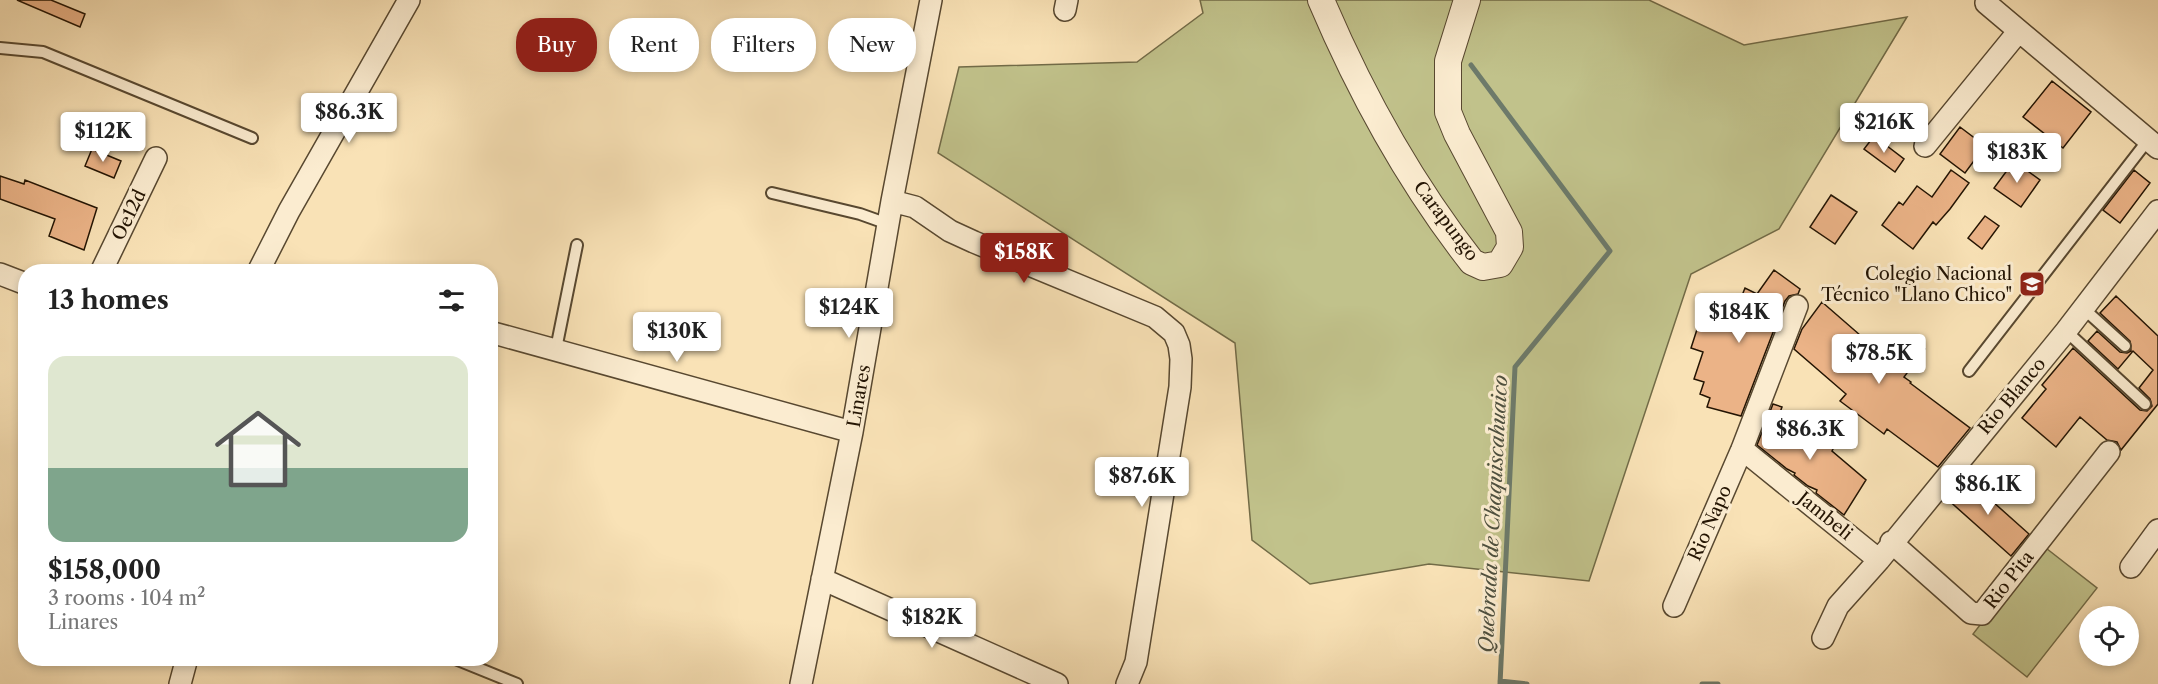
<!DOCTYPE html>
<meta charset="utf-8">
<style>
:root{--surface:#fff;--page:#f6f6f6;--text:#222;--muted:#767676;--accent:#8f2418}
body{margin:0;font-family:"Libre Caslon Text",serif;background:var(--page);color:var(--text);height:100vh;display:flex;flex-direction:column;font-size:22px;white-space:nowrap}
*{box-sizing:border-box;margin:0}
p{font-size:20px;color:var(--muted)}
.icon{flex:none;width:33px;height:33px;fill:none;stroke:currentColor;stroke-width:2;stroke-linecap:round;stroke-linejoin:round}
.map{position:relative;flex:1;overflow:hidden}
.sheet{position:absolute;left:18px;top:264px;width:480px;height:402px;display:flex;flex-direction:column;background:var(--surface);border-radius:24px;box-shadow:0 3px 9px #0003}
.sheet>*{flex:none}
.guide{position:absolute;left:516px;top:18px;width:570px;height:54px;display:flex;gap:12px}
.tools{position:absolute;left:2079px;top:606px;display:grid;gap:12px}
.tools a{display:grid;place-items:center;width:60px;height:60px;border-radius:50%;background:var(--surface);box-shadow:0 3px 9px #0003;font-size:30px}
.price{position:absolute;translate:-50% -51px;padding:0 14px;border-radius:6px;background:#fff;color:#222;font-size:20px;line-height:39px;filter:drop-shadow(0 2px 3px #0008)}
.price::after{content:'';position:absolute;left:50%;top:36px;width:18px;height:14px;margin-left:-9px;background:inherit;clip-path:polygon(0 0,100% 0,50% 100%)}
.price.selected{background:var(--accent);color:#fff}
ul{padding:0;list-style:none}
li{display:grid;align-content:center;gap:12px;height:318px;padding:0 30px}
li span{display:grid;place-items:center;height:186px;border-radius:18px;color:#555}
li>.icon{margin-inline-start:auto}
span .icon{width:108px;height:108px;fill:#fffc;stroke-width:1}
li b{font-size:26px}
h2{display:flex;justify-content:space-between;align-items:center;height:72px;padding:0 30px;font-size:26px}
.tag{padding:0 21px;border-radius:24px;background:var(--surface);box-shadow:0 3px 9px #0003;font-size:21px;line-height:54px}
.tag.selected{background:var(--accent);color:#fff}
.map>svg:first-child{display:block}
</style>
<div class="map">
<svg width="2158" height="684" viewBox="0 0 2158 684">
<rect width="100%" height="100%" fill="#f9e2b6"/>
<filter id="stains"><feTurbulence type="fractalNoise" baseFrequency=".00333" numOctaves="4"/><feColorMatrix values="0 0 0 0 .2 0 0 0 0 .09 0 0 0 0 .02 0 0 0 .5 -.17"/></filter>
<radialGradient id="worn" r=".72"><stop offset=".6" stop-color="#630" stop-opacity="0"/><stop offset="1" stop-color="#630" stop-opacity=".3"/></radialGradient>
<!-- green -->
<path fill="#c1c28b" stroke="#726b47" stroke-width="1.5" d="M1200,0H1649L1744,45L1907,17L1779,229L1691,274L1589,581L1429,564L1310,584L1252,540L1235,343L938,153L959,67L1137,62L1203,13Z
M2042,545L2097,588L2027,677L1973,634Z"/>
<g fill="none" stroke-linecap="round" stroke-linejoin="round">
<!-- stream -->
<path stroke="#6d7a6a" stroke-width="5" d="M1471,65L1610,251L1515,367L1500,684
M1500,681L1527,684
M1702,684H1718"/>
</g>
<!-- building -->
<path fill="#ebb387" stroke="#231403" stroke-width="1.5" d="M17,0H51L85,14L80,27Z
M2052,81L2091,112L2063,148L2023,117Z
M1960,127L1985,146L1965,173L1940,154Z
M1874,136L1904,159L1895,172L1864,149Z
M92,149L121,161L114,178L85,166Z
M2014,161L2040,180L2021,207L1994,188Z
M1951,170L1969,183L1950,209L1936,225L1933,222L1913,249L1882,225L1899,202L1903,205L1917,186L1932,197Z
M2134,170L2150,183L2120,223L2103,210Z
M0,176L24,184L25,180L97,208L84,250L49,236L55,219L0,199Z
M1831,195L1857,212L1835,244L1810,227Z
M1985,216L1999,226L1982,249L1968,238Z
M1774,270L1800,289L1798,294L1789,296L1785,301L1741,416L1707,407L1710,398L1700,394L1704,382L1694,379L1703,352L1691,348L1702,314L1720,321L1733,294L1741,298L1745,288L1757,294Z
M2116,296L2158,336V404L2121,450L2117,442L2107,440L2080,417L2056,447L2022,418L2046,389L2042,385L2073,348L2140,410L2147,411L2152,406L2150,399L2139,388L2153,370L2133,351L2118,369L2088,341L2097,331L2120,352L2127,353L2131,351L2130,341L2100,313Z
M1822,302L1891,362L1910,337L1925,349L1904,377L1911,382L1910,383L1970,428L1938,467L1887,429L1884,434L1840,401L1846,394L1794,349L1802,329Z
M1773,404L1782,407L1779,415L1795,422L1833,449L1832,451L1866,480L1844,515L1816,493L1817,490L1808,486L1794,475L1795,473L1787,469L1757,445Z
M1964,476L2029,534L2011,556L1946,498Z"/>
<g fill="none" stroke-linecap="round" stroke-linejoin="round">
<!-- service casing -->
<g stroke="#584830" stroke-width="14">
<path id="service" d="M0,48L43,52L252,138
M772,193L860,214L888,224
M2084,309L2125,346
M2066,331L2145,404
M556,349L577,245
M1969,371L2148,140
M453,658L517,684"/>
</g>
<!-- minor casing -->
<g stroke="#584830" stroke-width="24">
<path id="minor" d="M1986,3L2158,148
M1065,10L1067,0
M1925,146L2018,32
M892,201L915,207L950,231L974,242L1155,317L1174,333L1179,345L1181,359L1180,387L1136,662L1127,684
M101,272L156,158
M258,272L289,211L409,0
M0,274L26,284
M490,332L852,432
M1742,449L1879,560
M1891,542L1971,613L1982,614L2109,452
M2131,567L2158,530
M822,579L1057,684
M1674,606L1742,449L1797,306
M1823,638L1838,606L1879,560L2066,331L2158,211
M180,684L187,658
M801,684L852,432L892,201L931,0"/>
</g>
<!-- tertiary casing -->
<g stroke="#584830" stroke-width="28">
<path id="tertiary" d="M1321,0C1360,92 1410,183 1472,262L1483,267L1500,264L1510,247L1509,232L1457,134L1448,112V61L1467,0"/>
</g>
<!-- service -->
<use href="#service" stroke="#fbecd0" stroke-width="10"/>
<!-- minor -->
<use href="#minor" stroke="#fbecd0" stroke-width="21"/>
<!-- tertiary -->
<use href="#tertiary" stroke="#fbecd0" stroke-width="26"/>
</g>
<!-- icons -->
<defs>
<g id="school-square" transform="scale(1.35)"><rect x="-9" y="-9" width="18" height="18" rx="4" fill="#8f2418" stroke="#fbecd0"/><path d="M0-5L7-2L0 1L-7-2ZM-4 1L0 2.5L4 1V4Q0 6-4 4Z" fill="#fff"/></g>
</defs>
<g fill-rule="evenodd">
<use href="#school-square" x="2032" y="284"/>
</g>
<g text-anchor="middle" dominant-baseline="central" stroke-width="6" stroke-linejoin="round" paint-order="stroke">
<!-- street labels -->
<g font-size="18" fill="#231403" stroke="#fbecd0">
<text transform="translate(129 215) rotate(-64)">Oe12d</text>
<text transform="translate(1446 221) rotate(53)">Carapungo</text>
<text transform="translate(859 396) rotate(-80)">Linares</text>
<text transform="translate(2012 396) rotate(-50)">Rio Blanco</text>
<text transform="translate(1825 516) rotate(39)">Jambeli</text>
<text transform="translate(1710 523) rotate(-66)">Rio Napo</text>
<text transform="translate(2009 580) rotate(-52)">Rio Pita</text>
</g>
<!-- poi labels -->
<g font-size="18" fill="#231403" stroke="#fbecd0" text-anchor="end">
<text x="2012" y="274">Colegio Nacional<tspan x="2012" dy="21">Técnico "Llano Chico"</tspan></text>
</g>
<!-- water labels -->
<g font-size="20" font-style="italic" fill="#4e503f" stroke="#fbecd0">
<text transform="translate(1493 514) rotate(-87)">Quebrada de Chaquiscahuaico</text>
</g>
</g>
<rect width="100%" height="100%" filter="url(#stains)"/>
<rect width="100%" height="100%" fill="url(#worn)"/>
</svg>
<div class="tools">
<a><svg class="icon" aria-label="locate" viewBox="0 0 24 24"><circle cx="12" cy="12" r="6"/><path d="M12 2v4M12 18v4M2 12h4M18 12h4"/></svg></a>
</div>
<b class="price" style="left:349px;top:144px">$86.3K</b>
<b class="price" style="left:1884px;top:154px">$216K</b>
<b class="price" style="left:103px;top:163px">$112K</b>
<b class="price" style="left:2017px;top:184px">$183K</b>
<b class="price selected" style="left:1024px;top:284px">$158K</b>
<b class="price" style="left:849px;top:339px">$124K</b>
<b class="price" style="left:1739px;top:344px">$184K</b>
<b class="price" style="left:677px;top:363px">$130K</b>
<b class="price" style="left:1879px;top:385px">$78.5K</b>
<b class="price" style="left:1810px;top:461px">$86.3K</b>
<b class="price" style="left:1142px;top:508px">$87.6K</b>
<b class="price" style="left:1988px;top:516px">$86.1K</b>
<b class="price" style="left:932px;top:649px">$182K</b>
<div class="guide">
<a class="tag selected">Buy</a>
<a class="tag">Rent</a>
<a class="tag">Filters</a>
<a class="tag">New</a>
</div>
<section class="sheet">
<h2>13 homes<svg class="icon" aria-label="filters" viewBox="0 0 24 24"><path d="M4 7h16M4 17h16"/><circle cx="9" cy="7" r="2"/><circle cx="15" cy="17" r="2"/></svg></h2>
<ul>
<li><span style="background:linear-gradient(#dfe7d0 60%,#7fa58c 0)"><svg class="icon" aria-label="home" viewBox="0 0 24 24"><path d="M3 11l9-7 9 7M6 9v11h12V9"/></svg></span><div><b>$158,000</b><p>3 rooms · 104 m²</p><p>Linares</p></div></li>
</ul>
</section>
</div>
